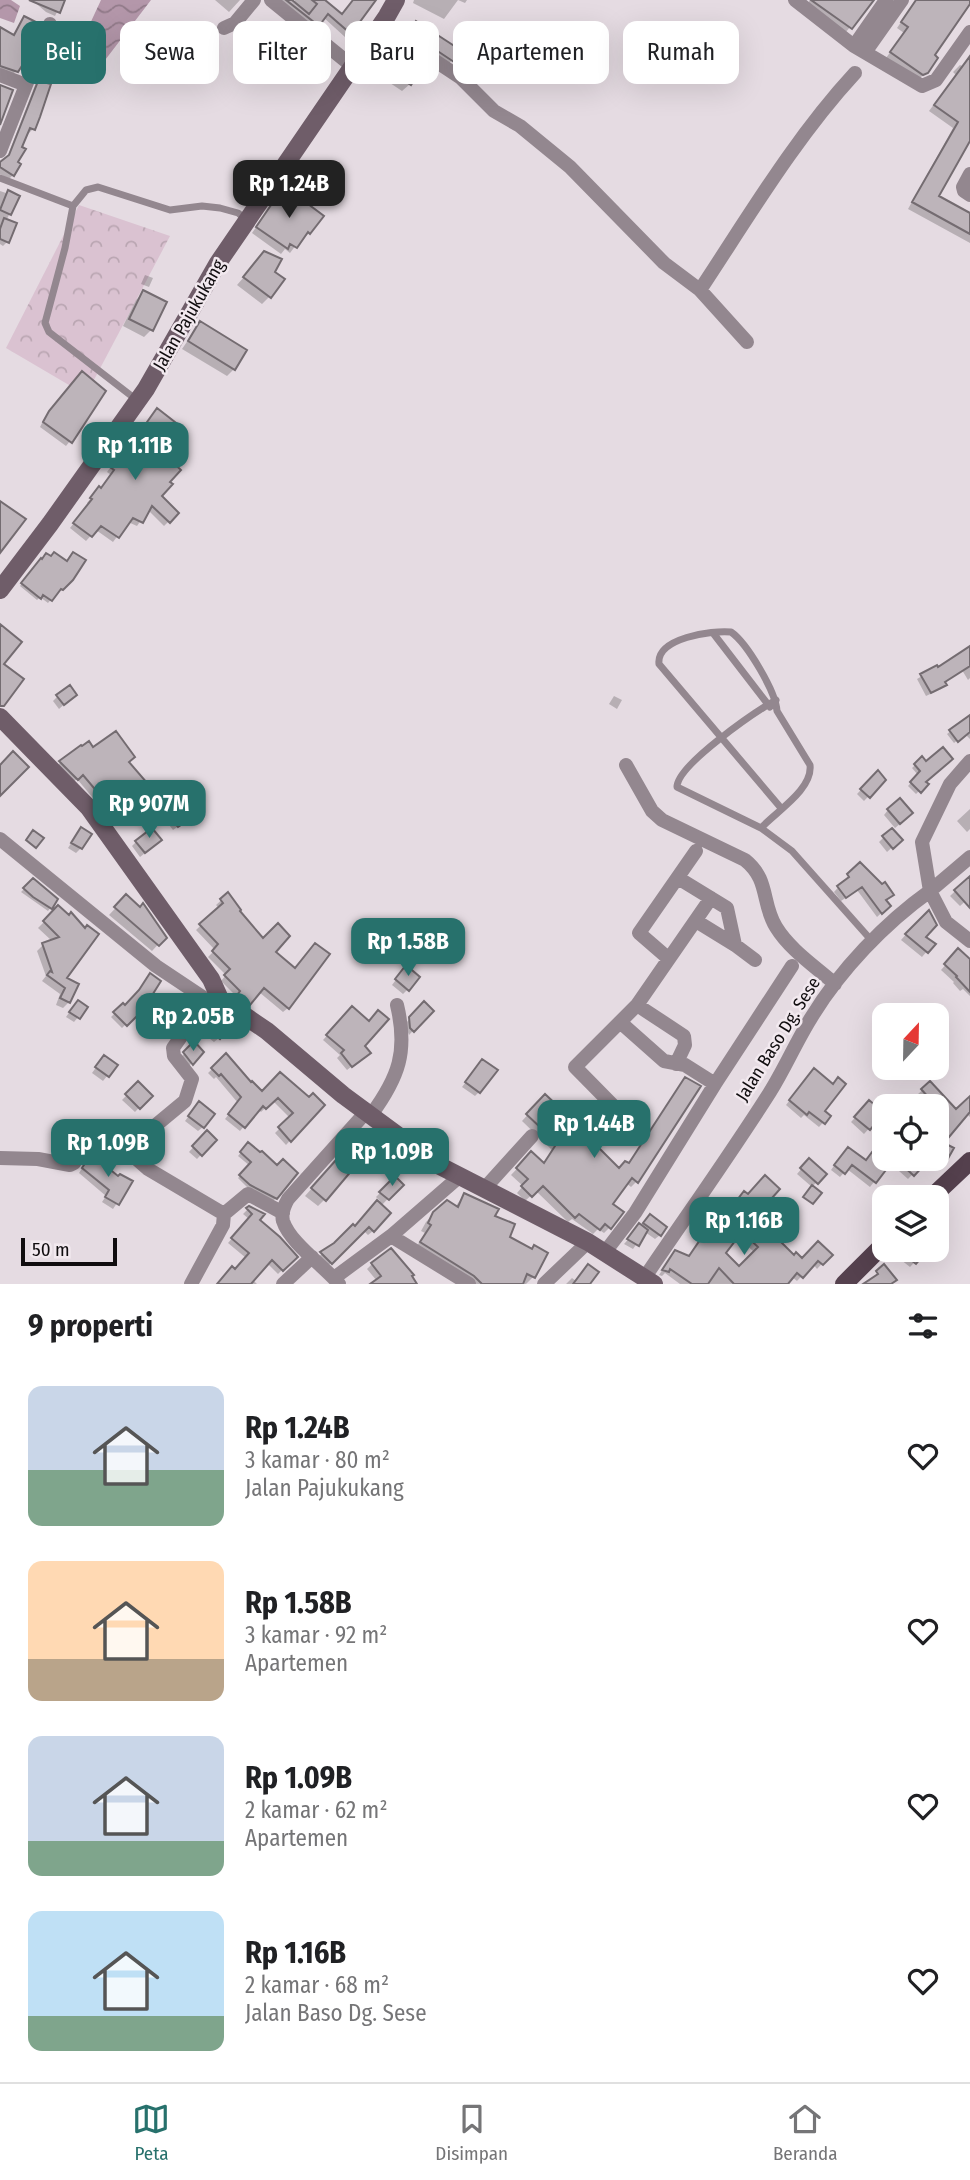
<!DOCTYPE html>
<html lang="id">
<meta charset="utf-8">
<style>
:root{--surface:#fff;--page:#f2f2f2;--text:#202124;--muted:#757577;--line:#e0e0e0;--accent:#27716c}
body{margin:0;font-family:"Fira Sans Condensed",sans-serif;background:var(--page);color:var(--text);height:100vh;display:flex;flex-direction:column;font-size:26px;white-space:nowrap}
*{box-sizing:border-box;margin:0}
p{font-size:23px;color:var(--muted)}
.icon{flex:none;width:38px;height:38px;fill:none;stroke:currentColor;stroke-width:2;stroke-linecap:round;stroke-linejoin:round}
.map{position:relative;height:1284px;overflow:hidden}
.details{display:flex;flex-direction:column;background:var(--surface);flex:1}
.details>*{flex:none}
.top-card{position:absolute;left:21px;top:21px;width:929px;height:63px;display:flex;gap:14px}
.needle{width:46px;rotate:22deg}
.fabs{position:absolute;left:872px;top:1003px;display:grid;gap:14px}
.fabs a{display:grid;place-items:center;width:77px;height:77px;border-radius:14px;background:var(--surface);box-shadow:0 7px 28px #0002;font-size:35px}
.scale{position:absolute;left:21px;bottom:18px;width:96px;box-sizing:border-box;padding-left:7px;border:4px solid #100d0f;border-top:0;font-size:19px;line-height:24px;white-space:nowrap;color:#100d0f;-webkit-text-stroke:5px #f2e9ef;paint-order:stroke}
.price{position:absolute;translate:-50% -60px;padding:0 16px;border-radius:14px;background:var(--accent);color:#fff;font-size:23px;line-height:46px;filter:drop-shadow(0 2px 4px #0008)}
.price::after{content:'';position:absolute;left:50%;top:42px;width:21px;height:16px;margin-left:-10px;background:inherit;clip-path:polygon(0 0,100% 0,50% 100%)}
.price.selected{background:#222;color:#fff}
ul{padding:0;list-style:none}
li{display:flex;align-items:center;gap:21px;height:175px;padding:0 28px}
li span{display:grid;place-items:center;flex:none;width:196px;height:140px;border-radius:14px;color:#555}
li>.icon{margin-inline-start:auto}
span .icon{width:84px;height:84px;fill:#fffc;stroke-width:1}
li b{font-size:30px}
h2{display:flex;justify-content:space-between;align-items:center;height:84px;padding:0 28px;font-size:30px}
.tag{padding:0 24px;border-radius:14px;background:var(--surface);box-shadow:0 7px 28px #0002;font-size:24px;line-height:63px}
.tag.selected{background:var(--accent);color:#fff}
.tabs{display:flex;justify-content:space-around;align-items:center;height:98px;border-top:2px solid var(--line);background:var(--surface);font-size:19px;color:var(--muted)}
.tabs a{display:grid;justify-items:center;gap:4px}
.tabs .selected{color:var(--accent)}
.map>svg:first-child{display:block}
</style>
<div class="map">
<svg width="970" height="1284" viewBox="0 0 970 1284">
<defs>
<pattern id="park-crowns" width="20" height="18" patternUnits="userSpaceOnUse" patternTransform="scale(1.75)"><rect width="20" height="18" fill="#dac2d1"/><path d="M2 6a3 3 0 1 1 6 0M12 15a3 3 0 1 1 6 0" fill="none" stroke="#baa6b2"/></pattern>
<pattern id="water-waves" width="16" height="10" patternUnits="userSpaceOnUse" patternTransform="scale(1.75)"><rect width="16" height="10" fill="#b497aa"/><path d="M0 5q4-4 8 0t8 0" fill="none" stroke="#917a89"/></pattern>
</defs>
<rect width="100%" height="100%" fill="#e5dbe2"/>
<!-- park -->
<path fill="url(#park-crowns)" d="M79,205L170,236L86,395L6,348Z"/>
<!-- water -->
<path fill="url(#water-waves)" d="M0,0H11L20,6L14,23L0,18Z
M101,0H151L99,68L88,28Z"/>
<!-- shadow -->
<path fill="#0003" d="M32,0H63L55,16L46,12Z
M215,0H240L229,12Z
M278,0H289L293,3L295,0H322L342,16L354,0H374L345,37L323,17L313,29Z
M414,0H467L465,3L458,0L444,19L413,3Z
M810,0H872L846,32L807,5Z
M916,0H970L932,56L926,72L920,78L886,58L904,33L897,28Z
M24,18L17,70L12,75L0,71V29L13,36Z
M412,28L452,60L448,65L406,37Z
M57,35L33,129L29,133L26,132L13,175L9,179L0,174V162L6,160L53,39Z
M385,42L410,84L402,91L366,67Z
M960,65L970,69V138L936,196L970,215V243L908,209L953,128L929,111L956,75L953,72Z
M0,191L18,197L6,221L7,242L3,246L0,244Z
M275,200L309,233L304,238L302,237L290,253L285,249L281,254L252,233Z
M265,253L273,272L269,297L262,304L237,285Z
M145,275L153,278L149,287L141,284Z
M144,292L151,330L144,337L123,326L136,300Z
M200,323L234,369L227,376L182,349Z
M78,377L70,441L66,446L40,427L45,417Z
M128,444L159,451L168,482L160,496L177,513L164,526L148,510L137,526L128,522L113,542L96,530L86,541L70,528L89,504L87,503L95,493L100,490L111,475L107,472Z
M38,563L72,579L58,591L48,603L40,597L37,600L20,586Z
M970,648V678L968,680L962,670L944,682L945,684L941,689L926,696L917,679Z
M614,696L622,700L617,709L609,704Z
M57,697L70,699L59,709L53,701Z
M970,716V739L965,734L954,743L947,734Z
M80,747L93,749L127,763L159,811L142,824L131,809L114,823L77,779L71,784L55,767Z
M922,759L924,782L926,784L916,794L908,786L918,775L912,768Z
M877,773L884,780L864,801L857,794Z
M970,809V829L967,832L957,821Z
M888,810L907,818L895,828L884,815Z
M168,813L189,819L173,830L163,817Z
M891,830L900,840L887,852L879,842Z
M77,834L81,848L76,853L68,848Z
M136,842L155,845L140,857L132,846Z
M860,864L889,906L877,917L857,890L841,901L834,892Z
M970,877V897L960,906L950,896Z
M33,880L51,907L48,911L21,892Z
M227,895L237,911L273,952L288,1008L283,1012L259,992L244,1009L234,1000L237,997L221,981L226,975L208,957L215,950L196,930L219,908L216,905Z
M126,897L165,937L152,951L109,915Z
M58,908L64,979L69,1002L63,1008L56,1005L60,994L42,981L46,976L37,951L43,945L52,941L38,928Z
M908,932L924,937L933,944L922,957L901,940Z
M958,951L970,959V996L963,989L960,991L953,983L954,982L941,970Z
M402,972L408,989L403,994L392,985Z
M149,998L165,1012L156,1022L141,1009L122,1028L111,1017L123,1005L125,1008Z
M424,1004L432,1011L409,1035L405,1024Z
M73,1007L86,1008L74,1022L66,1017Z
M352,1008L363,1046L364,1057L347,1070L337,1058L340,1055L323,1040Z
M219,1021V1038L214,1042L205,1035Z
M194,1044L202,1052L187,1068L180,1058Z
M226,1056L251,1085L262,1093L323,1105L286,1145L275,1133L290,1118L273,1101L261,1112L258,1109L240,1131L225,1119L238,1103L216,1077L214,1079L208,1073Z
M100,1062L116,1065L103,1081L92,1073Z
M478,1066L479,1092L475,1096L462,1087Z
M889,1068H909L899,1078Z
M810,1074L823,1111L829,1116L819,1127L804,1115L801,1118L786,1105Z
M686,1079L698,1087L636,1182L631,1187L626,1183L611,1205L610,1227L604,1233L598,1229L593,1234L572,1219L568,1222L536,1191L525,1201L517,1193L523,1186L511,1175L531,1154L543,1164L552,1150L522,1121L545,1096L618,1170L628,1164Z
M930,1083L956,1111L970,1098V1117L967,1114L941,1143L945,1161L940,1165L928,1158H936V1106H927L917,1095Z
M138,1084L150,1096L135,1112L122,1100Z
M869,1103L882,1114L864,1134L851,1122Z
M195,1108L203,1127L198,1131L185,1121Z
M207,1132L215,1140L197,1159L189,1152Z
M354,1141L325,1199L318,1206L305,1196Z
M248,1144L276,1198L273,1201L247,1187L238,1178L250,1166L238,1156Z
M843,1153L865,1162L887,1165L870,1187L847,1169L840,1177L831,1170Z
M895,1158H928L908,1179L890,1163Z
M809,1160L824,1174L812,1187L797,1174Z
M87,1161L117,1178L131,1182L113,1209L102,1202L106,1196L79,1173Z
M395,1178L401,1185L381,1206L373,1231L368,1235L363,1230L327,1267L317,1258L354,1228L380,1201L376,1197Z
M778,1189L750,1219L733,1205L744,1193L748,1196Z
M464,1195L493,1217L508,1237L533,1277L526,1284H467L414,1251L425,1233L421,1231L426,1222L434,1214L455,1207Z
M249,1208L258,1220L295,1257L278,1274L267,1263L253,1280L257,1284H219L232,1269L235,1271L246,1258L228,1243L249,1219L243,1214Z
M714,1220L723,1253L739,1269L755,1253L740,1239L755,1221L794,1257L802,1260L830,1255L817,1269L813,1264L797,1281L792,1277L786,1284H680L665,1273L662,1276L659,1275L671,1257H688L703,1237L701,1236Z
M645,1221L660,1235L655,1239L645,1232L633,1249L624,1244Z
M901,1250H924L925,1251L910,1267L896,1256Z
M372,1264L409,1276L415,1284H373L377,1281L367,1269Z
M597,1272L588,1284H566L572,1278L576,1281Z"/>
<!-- building -->
<path fill="#bdb4ba" stroke="#746c71" stroke-width="2" d="M29,0H65L60,13Z
M286,0H292L309,14L317,4L312,0H325L342,14L353,0H376L351,34L328,14L319,26Z
M811,0H874L852,29Z
M916,0H970V4L935,55L938,58L928,73L923,75L890,52L908,27L901,22Z
M24,16L40,24L25,61L18,72L0,66V27L14,35Z
M416,21L462,51L454,62L409,32Z
M57,33L69,39L47,83L51,84L40,117L35,130L30,128L22,147L26,149L18,162L21,164L14,176L0,167V162L9,155Z
M384,40L423,66L411,85L372,59Z
M970,56V141L939,196L970,213V234L912,202L958,122L934,105Z
M0,85L13,90L0,125Z
M8,190L20,196L11,215L0,210Z
M280,192L293,198L296,195L324,216L310,234L308,232L297,248L290,244L288,249L256,227Z
M4,218L17,223L9,243L0,239V229Z
M264,251L282,259L275,272L285,279L271,298L243,277Z
M143,290L167,302L153,331L129,319Z
M200,321L247,350L235,370L188,341Z
M82,371L106,391L72,443L43,422L49,411Z
M157,408L180,426L161,451L181,470L170,482L173,484L162,496L179,513L170,523L152,506L143,523L133,518L119,538L101,526L92,537L73,523L92,499L90,498L99,486L101,488L114,470L110,467L132,437L135,439Z
M0,501L26,519L0,553Z
M54,552L67,561L73,552L86,560L73,580L63,590L61,589L52,601L43,595L41,599L21,583L41,558L42,559L46,553L51,556Z
M0,624L22,642L4,664L24,679L4,706H0Z
M970,646V666L945,682L947,685L931,693L920,674L937,665L938,667Z
M70,685L77,695L64,705L56,695Z
M970,715V732L958,742L949,730Z
M116,731L135,757L129,762L167,806L148,820L137,806L120,819L83,775L78,780L59,761L81,745L82,746L89,741L93,747Z
M943,747L953,759L926,782L929,784L921,793L910,782L920,771L914,764L922,756L926,761Z
M13,751L29,767L0,796V765Z
M878,770L886,780L870,798L860,789Z
M900,798L913,813L900,824L887,809Z
M184,799L196,815L178,827L166,812Z
M81,827L92,834L82,849L71,843Z
M152,828L162,840L145,853L135,841Z
M892,828L903,840L893,849L882,836Z
M33,830L44,838L36,848L26,840Z
M860,862L882,884L885,882L894,895L886,900L891,906L882,914L862,887L846,898L837,886L849,877L847,874Z
M970,876V908L954,890Z
M33,878L58,899L52,909L33,897L23,888Z
M228,892L241,910L240,911L263,938L278,923L290,936L276,952L295,968L315,943L330,954L289,1009L264,988L250,1005L237,995L240,991L224,975L230,969L212,951L218,944L199,924L223,903L220,899Z
M126,894L140,907L143,903L167,938L159,946L114,907Z
M58,905L69,915L71,912L85,928L87,925L99,934L67,978L79,984L70,1003L60,998L65,988L47,975L50,971L52,972L42,943L59,937L43,921Z
M929,910L937,925L926,937L936,944L928,953L905,934Z
M958,948L970,959V992L956,977L957,976L944,964Z
M406,965L420,977L409,991L395,979Z
M150,973L161,981L151,997L167,1012L161,1019L146,1007L127,1026L113,1012L123,1003L125,1005L139,990Z
M78,1000L88,1007L80,1019L69,1012Z
M424,1001L434,1011L414,1032L410,1028L409,1017Z
M352,1006L369,1021L378,1010L389,1019L365,1046L371,1053L352,1067L341,1053L344,1050L326,1035Z
M219,1019L229,1028L220,1039L208,1029Z
M194,1041L204,1052L193,1065L183,1052Z
M226,1053L251,1082L252,1081L262,1091L280,1072L309,1097L313,1093L325,1105L291,1142L278,1127L293,1113L278,1098L266,1109L263,1106L245,1128L228,1114L241,1097L221,1074L219,1076L211,1068Z
M104,1055L118,1065L109,1077L95,1067Z
M482,1059L498,1070L480,1093L465,1082Z
M814,1068L833,1084L838,1077L846,1084L825,1111L831,1116L825,1124L809,1112L807,1115L789,1100Z
M685,1077L701,1086L638,1183L632,1178L613,1204L624,1212L611,1229L605,1224L600,1230L579,1214L575,1218L543,1186L532,1197L521,1186L528,1179L516,1168L531,1151L544,1163L557,1143L526,1114L545,1094L584,1131L593,1124L605,1137L596,1145L619,1168L625,1161L629,1163Z
M138,1081L153,1096L140,1109L125,1094Z
M930,1081L956,1109L970,1096V1112L944,1143L954,1148L946,1162L936,1156V1106L921,1089Z
M869,1100L884,1113L870,1130L854,1117Z
M199,1101L215,1114L204,1128L188,1116Z
M207,1130L217,1140L202,1156L192,1146Z
M361,1132L374,1144L326,1201L311,1188Z
M248,1142L260,1152L262,1151L277,1165L283,1159L298,1173L277,1199L250,1185L239,1175L251,1162L240,1152Z
M848,1147L866,1160L872,1152L881,1158H895L876,1183L852,1165L845,1174L834,1165Z
M91,1154L118,1176L120,1174L133,1181L119,1205L105,1197L109,1190L82,1168Z
M809,1158L827,1174L818,1184L800,1168Z
M895,1158H920L925,1164L914,1176Z
M765,1175L780,1189L756,1216L737,1200L744,1191L748,1194Z
M395,1176L404,1185L389,1200L379,1192Z
M812,1185L822,1193L813,1204L803,1197Z
M464,1193L499,1209L495,1216L515,1224L510,1237L532,1249L534,1245L548,1253L535,1278L527,1274L523,1284H482L474,1276L420,1242L431,1225L428,1223L433,1212L447,1200L458,1207Z
M377,1200L391,1213L374,1232L369,1227L332,1264L320,1252L334,1243L353,1224L355,1226Z
M249,1206L265,1214L260,1220L280,1237L298,1257L283,1271L272,1260L251,1284H217L232,1266L235,1269L249,1253L231,1238L252,1214L246,1208Z
M719,1213L742,1232L726,1253L739,1266L758,1247L744,1234L760,1214L775,1226L771,1232L794,1255L796,1252L802,1258L818,1241L833,1255L823,1265L818,1261L803,1278L797,1273L788,1284H734L719,1268L708,1284H692L670,1269L669,1272L662,1270L675,1250L689,1256L706,1231L705,1230Z
M650,1214L667,1227L661,1236L643,1223Z
M639,1223L648,1230L639,1246L627,1239Z
M391,1248L414,1275L412,1276L417,1284H370L381,1276L371,1263Z
M898,1250H928L916,1264Z
M588,1264L599,1272L590,1284H573Z
M884,1264L897,1280L891,1284H863L878,1274L876,1271Z"/>
<g fill="none" stroke-linecap="round" stroke-linejoin="round">
<!-- lane -->
<path stroke="#93878f" stroke-width="7" d="M0,178L73,206
M138,401L49,332L45,323L65,248L73,206L86,190L98,187L170,210L202,206L220,208L238,213L247,220
M713,633L770,707
M776,700C755,712 677,765 677,787L761,828L792,851L872,941
M761,828C777,811 813,789 810,765L777,711C776,692 747,643 731,632C712,630 656,638 659,664L781,808"/>
<!-- street -->
<path stroke="#93878f" stroke-width="14" d="M271,0L352,66
M795,0L854,46L922,86L936,80L970,32
M381,25L461,78L494,111L520,126L570,167L664,263L700,290L747,342
M224,28L235,23L254,0
M854,46L886,0
M866,51L902,0
M0,75L26,85L0,151
M26,85L50,24
M970,174L963,187L964,191L970,195
M700,290C749,216 795,138 855,73
M626,765L652,811L662,820L745,860C770,880 761,903 776,927C790,950 816,967 835,984
M0,839L156,966L207,1000L220,999
M970,857L930,891L946,922L970,941
M678,878L727,908L735,945L755,960
M696,921L735,945
M669,959L639,933L696,851
M637,1005L684,1036L685,1045L676,1064
M620,1022L664,1061L685,1065L715,1084
M371,1115C399,1077 408,1051 397,1005
M639,1132L575,1067L637,1005L711,898
M128,1154L138,1140L185,1101L192,1079L174,1056L173,1048L207,1000
M0,1158L38,1159L70,1165L74,1163L95,1132L108,1134L148,1169L224,1214L223,1225L191,1284
M484,1189L532,1136
M224,1214L248,1194L283,1213
M391,1236L459,1177
M605,1252L635,1213L715,1084L792,966
M645,1277C687,1215 730,1155 770,1092C785,1068 796,1042 811,1018C840,970 885,923 930,891L922,842L950,784L970,761
M334,1278L391,1236L469,1284
M283,1284L312,1257
M339,1284C324,1266 290,1243 283,1221C281,1213 284,1206 288,1199L367,1111
M544,1284L588,1242"/>
<!-- secondary -->
<path stroke="#6f5d69" stroke-width="18" d="M0,590L50,524L146,389L218,263L387,16L396,0
M0,717L89,808L211,979L220,999L267,1031L343,1095L438,1165L588,1242L654,1284"/>
<!-- primary -->
<path stroke="#55414e" stroke-width="18" d="M932,1197L970,1161
M844,1284L884,1244"/>
</g>
<g text-anchor="middle" dominant-baseline="central" stroke-width="5" stroke-linejoin="round" paint-order="stroke">
<!-- street labels -->
<g font-size="18" fill="#100d0f" stroke="#f2e9ef">
<text transform="translate(189 315) rotate(-60)">Jalan Pajukukang</text>
<text transform="translate(778 1039) rotate(-58)">Jalan Baso Dg. Sese</text>
</g>
</g>
</svg>
<div class="fabs">
<a><svg class="needle" viewBox="-14 -14 28 28"><path d="M0-13l5 13h-10z" fill="#e53935"/><path d="M0 13l5-13h-10z" fill="#757577"/></svg></a>
<a><svg class="icon" aria-label="locate" viewBox="0 0 24 24"><circle cx="12" cy="12" r="6"/><path d="M12 2v4M12 18v4M2 12h4M18 12h4"/></svg></a>
<a><svg class="icon" aria-label="layers" viewBox="0 0 24 24"><path d="M12 4l9 5-9 5-9-5zM3 14l9 5 9-5"/></svg></a>
</div>
<div class="scale">50 m</div>
<b class="price selected" style="left:289px;top:220px">Rp 1.24B</b>
<b class="price" style="left:135px;top:482px">Rp 1.11B</b>
<b class="price" style="left:149px;top:840px">Rp 907M</b>
<b class="price" style="left:408px;top:978px">Rp 1.58B</b>
<b class="price" style="left:193px;top:1053px">Rp 2.05B</b>
<b class="price" style="left:594px;top:1160px">Rp 1.44B</b>
<b class="price" style="left:108px;top:1179px">Rp 1.09B</b>
<b class="price" style="left:392px;top:1188px">Rp 1.09B</b>
<b class="price" style="left:744px;top:1257px">Rp 1.16B</b>
<div class="top-card">
<a class="tag selected">Beli</a>
<a class="tag">Sewa</a>
<a class="tag">Filter</a>
<a class="tag">Baru</a>
<a class="tag">Apartemen</a>
<a class="tag">Rumah</a>
</div>
</div>
<section class="details">
<h2>9 properti<svg class="icon" aria-label="filters" viewBox="0 0 24 24"><path d="M4 7h16M4 17h16"/><circle cx="9" cy="7" r="2"/><circle cx="15" cy="17" r="2"/></svg></h2>
<ul>
<li><span style="background:linear-gradient(#c9d6e8 60%,#7fa58c 0)"><svg class="icon" aria-label="home" viewBox="0 0 24 24"><path d="M3 11l9-7 9 7M6 9v11h12V9"/></svg></span><div><b>Rp 1.24B</b><p>3 kamar · 80 m²</p><p>Jalan Pajukukang</p></div><svg class="icon" aria-label="heart" viewBox="0 0 24 24"><path d="M12 20l-8-8c-3-5 5-10 8-4 3-6 11-1 8 4z"/></svg></li>
<li><span style="background:linear-gradient(#ffd9b3 70%,#b9a48a 0)"><svg class="icon" aria-label="home" viewBox="0 0 24 24"><path d="M3 11l9-7 9 7M6 9v11h12V9"/></svg></span><div><b>Rp 1.58B</b><p>3 kamar · 92 m²</p><p>Apartemen</p></div><svg class="icon" aria-label="heart" viewBox="0 0 24 24"><path d="M12 20l-8-8c-3-5 5-10 8-4 3-6 11-1 8 4z"/></svg></li>
<li><span style="background:linear-gradient(#c9d6e8 75%,#7fa58c 0)"><svg class="icon" aria-label="home" viewBox="0 0 24 24"><path d="M3 11l9-7 9 7M6 9v11h12V9"/></svg></span><div><b>Rp 1.09B</b><p>2 kamar · 62 m²</p><p>Apartemen</p></div><svg class="icon" aria-label="heart" viewBox="0 0 24 24"><path d="M12 20l-8-8c-3-5 5-10 8-4 3-6 11-1 8 4z"/></svg></li>
<li><span style="background:linear-gradient(#bfe0f5 75%,#7fa58c 0)"><svg class="icon" aria-label="home" viewBox="0 0 24 24"><path d="M3 11l9-7 9 7M6 9v11h12V9"/></svg></span><div><b>Rp 1.16B</b><p>2 kamar · 68 m²</p><p>Jalan Baso Dg. Sese</p></div><svg class="icon" aria-label="heart" viewBox="0 0 24 24"><path d="M12 20l-8-8c-3-5 5-10 8-4 3-6 11-1 8 4z"/></svg></li>
</ul>
</section>
<nav class="tabs">
<a class="selected"><svg class="icon" aria-label="map" viewBox="0 0 24 24"><path d="M3 6l6-2 6 2 6-2v14l-6 2-6-2-6 2zM9 4v14M15 6v14"/></svg>Peta</a>
<a><svg class="icon" aria-label="saved" viewBox="0 0 24 24"><path d="M7 4h10v16l-5-4-5 4z"/></svg>Disimpan</a>
<a><svg class="icon" aria-label="home" viewBox="0 0 24 24"><path d="M3 11l9-7 9 7M6 9v11h12V9"/></svg>Beranda</a>
</nav>
